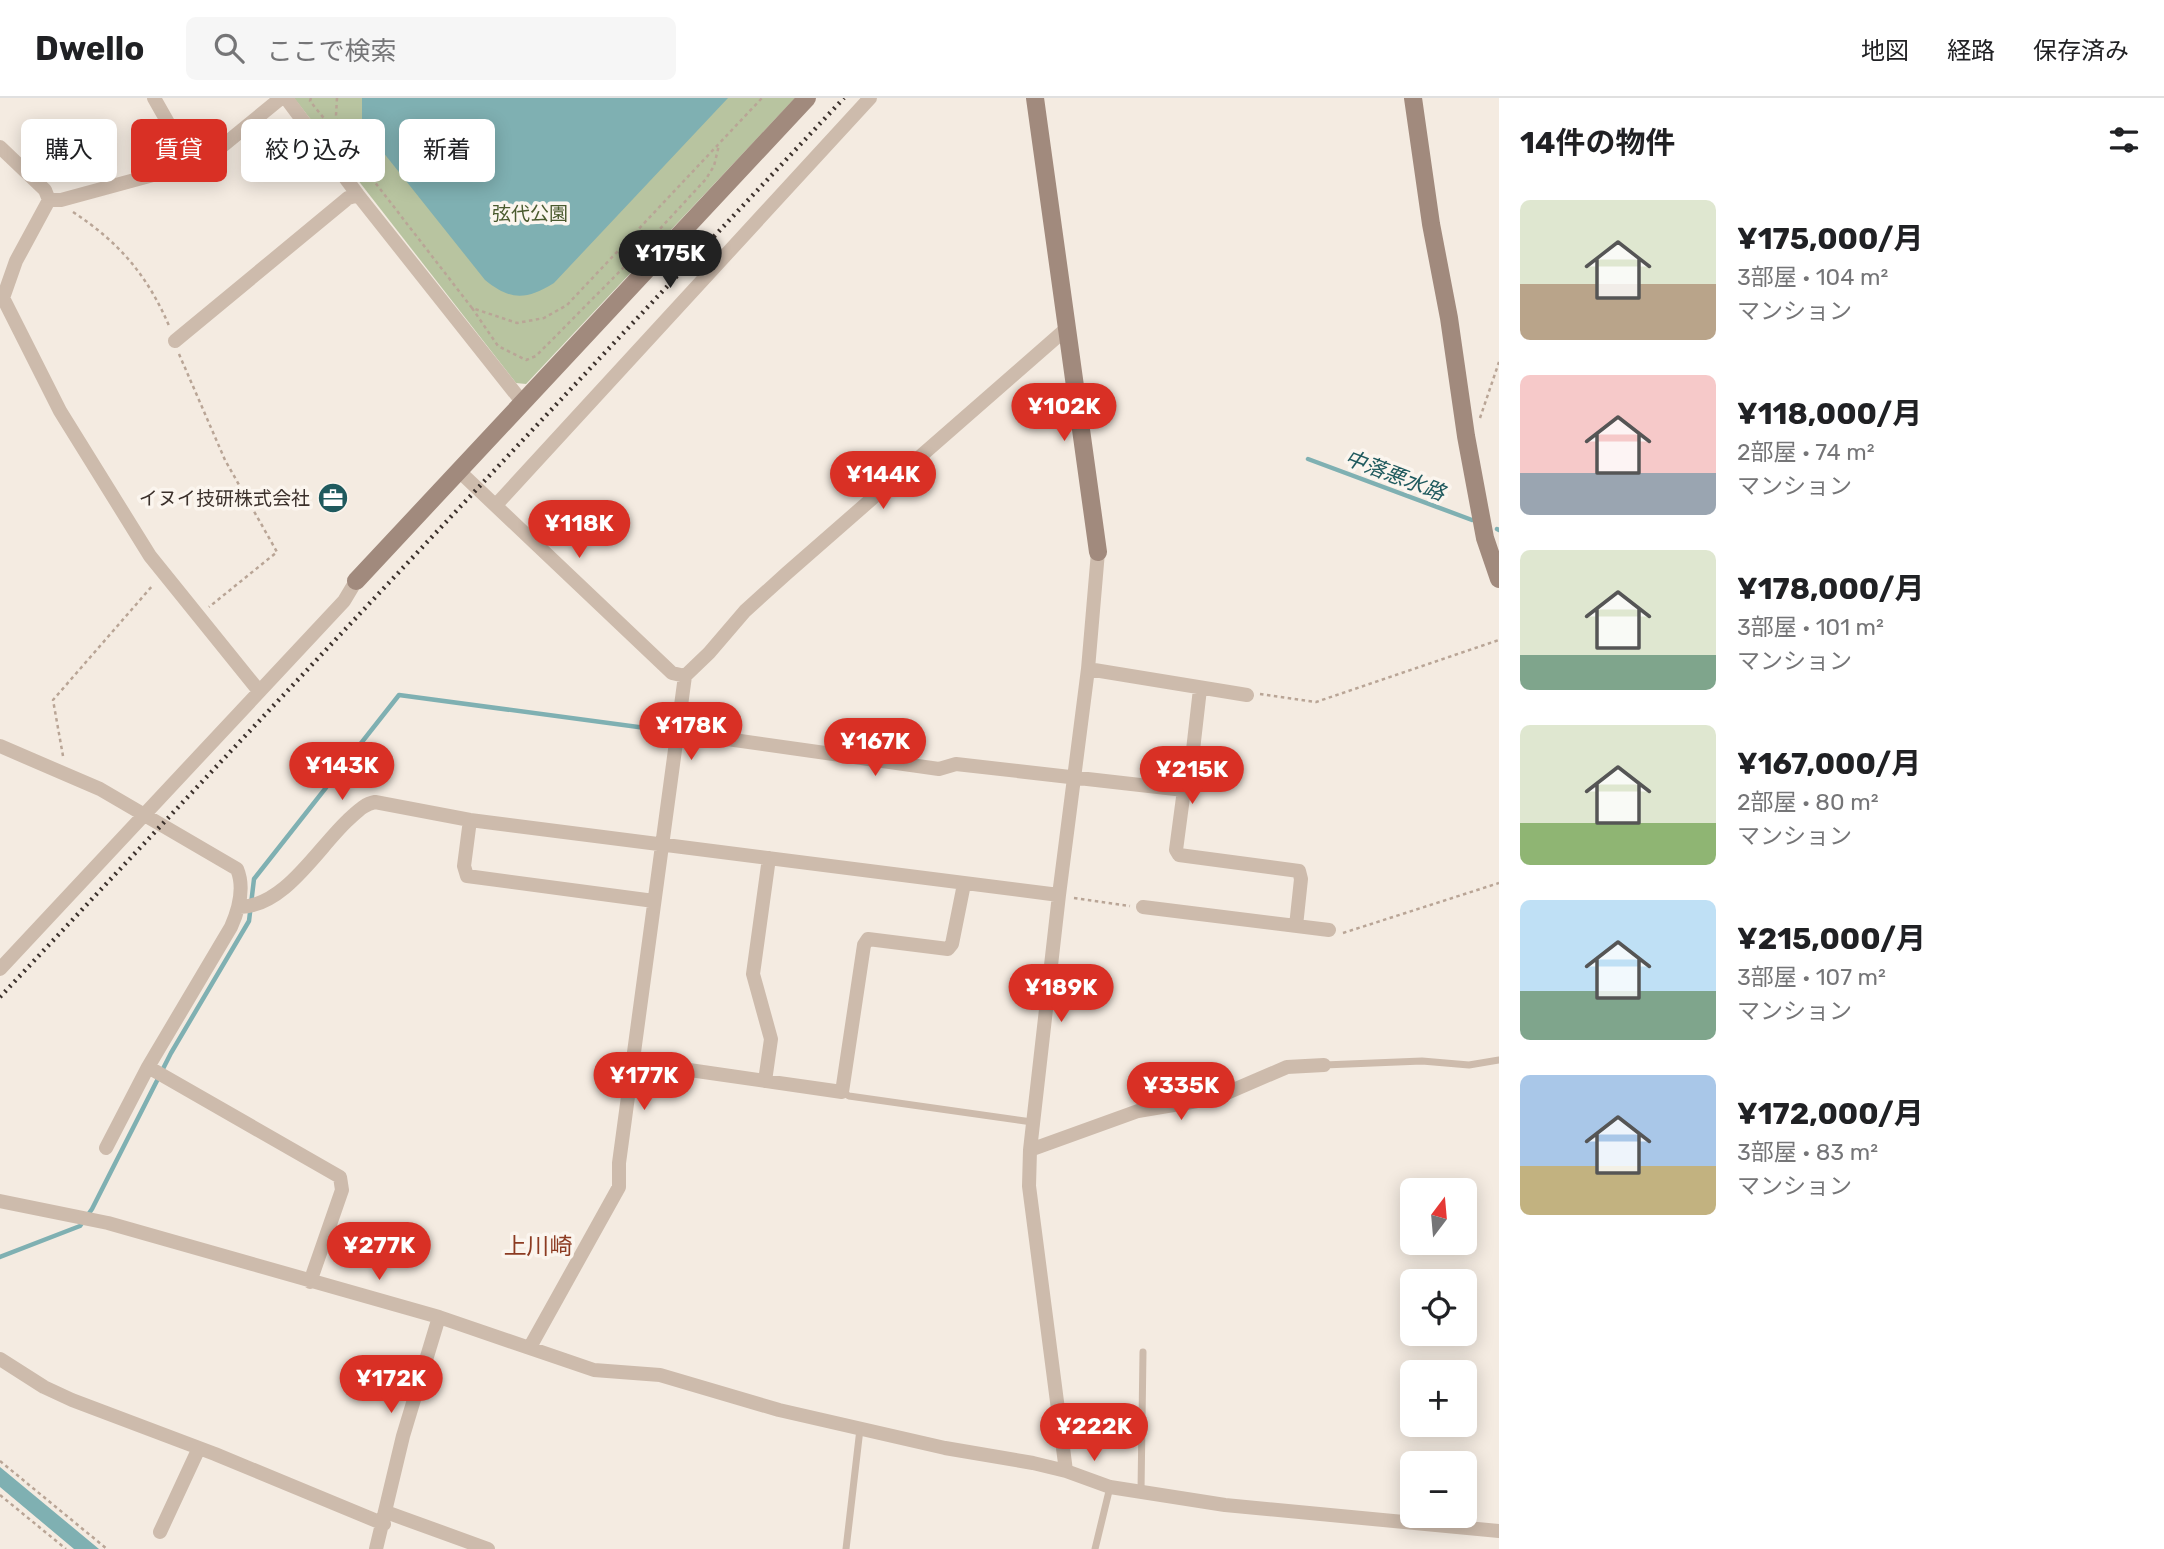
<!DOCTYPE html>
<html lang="ja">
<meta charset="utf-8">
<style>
:root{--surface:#fff;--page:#f6f6f6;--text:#202124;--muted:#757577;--line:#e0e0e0;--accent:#d93025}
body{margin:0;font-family:Rubik,"Noto Sans JP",sans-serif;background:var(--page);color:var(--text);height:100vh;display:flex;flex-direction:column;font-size:26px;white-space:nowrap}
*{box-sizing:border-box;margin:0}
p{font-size:23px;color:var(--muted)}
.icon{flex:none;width:38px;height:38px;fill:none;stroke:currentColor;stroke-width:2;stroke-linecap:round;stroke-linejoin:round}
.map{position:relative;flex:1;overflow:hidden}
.drawer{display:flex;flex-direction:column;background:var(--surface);width:665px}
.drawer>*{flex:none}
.top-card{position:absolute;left:21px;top:21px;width:665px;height:63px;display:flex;gap:14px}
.needle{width:46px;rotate:16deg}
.tools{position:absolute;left:1400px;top:1080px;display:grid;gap:14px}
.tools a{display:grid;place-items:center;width:77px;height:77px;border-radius:10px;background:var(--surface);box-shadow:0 4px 18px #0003;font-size:35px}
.price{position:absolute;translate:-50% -60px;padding:0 16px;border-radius:24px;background:var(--accent);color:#fff;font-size:23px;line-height:46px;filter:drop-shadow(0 2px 4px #0008)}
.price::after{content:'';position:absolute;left:50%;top:42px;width:21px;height:16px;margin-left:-10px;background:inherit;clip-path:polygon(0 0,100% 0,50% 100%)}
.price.selected{background:#222;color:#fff}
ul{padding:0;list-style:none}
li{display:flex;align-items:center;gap:21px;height:175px;padding:0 21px}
li span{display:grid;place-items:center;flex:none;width:196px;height:140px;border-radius:10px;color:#555}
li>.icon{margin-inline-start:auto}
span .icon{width:84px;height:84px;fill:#fffc;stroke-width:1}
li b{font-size:30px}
h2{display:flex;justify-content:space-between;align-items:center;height:84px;padding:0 21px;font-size:30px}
.chip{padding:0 24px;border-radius:10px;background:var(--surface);box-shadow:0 4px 18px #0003;font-size:24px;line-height:63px}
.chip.selected{background:var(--accent);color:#fff}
header{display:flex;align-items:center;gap:42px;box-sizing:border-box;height:98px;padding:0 35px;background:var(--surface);border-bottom:2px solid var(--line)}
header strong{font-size:33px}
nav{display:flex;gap:38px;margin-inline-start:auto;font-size:24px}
.search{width:490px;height:63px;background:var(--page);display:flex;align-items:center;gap:18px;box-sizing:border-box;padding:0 24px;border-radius:10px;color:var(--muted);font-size:26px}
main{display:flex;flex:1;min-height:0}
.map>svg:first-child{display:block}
</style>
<header>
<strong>Dwello</strong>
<div class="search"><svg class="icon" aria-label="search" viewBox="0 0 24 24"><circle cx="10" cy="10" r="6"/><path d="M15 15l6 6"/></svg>ここで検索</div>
<nav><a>地図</a><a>経路</a><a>保存済み</a></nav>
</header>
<main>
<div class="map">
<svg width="1499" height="1451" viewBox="0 0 1499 1451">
<rect width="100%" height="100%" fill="#f4ebe1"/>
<!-- green -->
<path fill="#b8c4a0" d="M294,0H795L526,286L516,285Z"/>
<!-- water -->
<path fill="#7fb0b2" d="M362,0H728L554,185C526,202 511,203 485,182L367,34L362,23Z
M0,1369L99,1451H74L0,1389Z"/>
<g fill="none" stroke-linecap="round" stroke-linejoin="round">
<!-- stream -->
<path stroke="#7fb0b2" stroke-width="4.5" d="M1308,361L1472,422
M1497,431L1499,432
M0,1159L80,1128L92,1111L171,955L249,823L254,781L399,597L668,633"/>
<!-- path -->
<path stroke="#b9a596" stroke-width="2.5" stroke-dasharray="3.5 3.5" stroke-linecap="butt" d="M311,0L310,3L339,39
M337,0L336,17L340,39L472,210L517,225L544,220L567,207L762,0
M73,114C120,145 148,178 170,230
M472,210L498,248L526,262L536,258L632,161L706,81L714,68L719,47
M179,256L225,362L277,454L209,509
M1480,320L1499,264
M1260,596L1316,604L1499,542
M63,658L53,602L153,487
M1074,800L1130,808
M1343,835L1499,785
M0,1363L107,1451
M0,1397L66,1451"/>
<!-- lane -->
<path stroke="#cdbbac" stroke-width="7" d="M1324,967L1422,963L1469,967L1499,962
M842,994L849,998L1032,1024
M1141,1393L1143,1254
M846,1451L860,1331
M1095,1451L1110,1389"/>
<!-- street -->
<path stroke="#cdbbac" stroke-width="14" d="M154,0L171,30L175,71
M286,0L358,97L523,305
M0,49L45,92L49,102L16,163L3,200L60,313L150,458L259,593
M49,102H61L175,71L198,68L281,0
M175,243L348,100L358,97
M459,373L672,575L685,578
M496,407L870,0
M1088,571L1247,597
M677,634L939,671L956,666L1184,692L1189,687L1200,591
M0,648L100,691L237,771C245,790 239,811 231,829L148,969L340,1079L342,1092L310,1184
M1184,692L1176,752L1179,757L1299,773L1301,781L1296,828
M470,722L464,768L467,778L654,803
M240,809C285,808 317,751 348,722C357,714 364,706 375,704L470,722L1059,797
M1143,809L1329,832
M0,871L344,503L356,483
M634,964L842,994L864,847L868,841L948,851L952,846L964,786
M765,983L771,941L753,876L769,760
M106,1050L148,969
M1030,1052L1138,1013L1215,1000L1287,969L1324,967
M0,1103L108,1125L439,1219L594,1272L660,1277L779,1312L945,1350L1033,1365L1066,1373L1110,1389L1225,1407L1499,1433
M530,1249L619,1089V1065L685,578L709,555L745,513L787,475L1066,231
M0,1261L44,1289L72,1302L215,1356L384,1426
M1066,1373L1029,1088L1030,1052L1059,797L1088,571L1098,454
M386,1414L488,1451
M160,1434L199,1350
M376,1451L403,1338L439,1219"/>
<!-- secondary -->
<path stroke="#a18a7d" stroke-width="18" d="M1035,0L1098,454
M1413,0L1431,126L1449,220L1466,338L1485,440L1499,481
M356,483L807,0"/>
<!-- rail -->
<path stroke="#3b302b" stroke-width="4.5" stroke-dasharray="2 5" stroke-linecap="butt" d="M0,899L844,0"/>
</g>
<!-- icons -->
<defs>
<g id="office-disc" transform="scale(1.575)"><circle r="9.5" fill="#1f5a5e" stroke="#fbf5ee"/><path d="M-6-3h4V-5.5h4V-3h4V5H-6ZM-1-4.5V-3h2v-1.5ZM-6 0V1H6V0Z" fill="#fff"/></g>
</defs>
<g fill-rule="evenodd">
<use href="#office-disc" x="333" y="400"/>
</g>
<g text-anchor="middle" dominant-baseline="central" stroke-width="7" stroke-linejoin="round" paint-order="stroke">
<!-- park labels -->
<g font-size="19" fill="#4a5a2e" stroke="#fbf5ee">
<text x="530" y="115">弦代公園</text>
</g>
<!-- poi labels -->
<g font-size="19" fill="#3b302b" stroke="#fbf5ee" text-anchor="end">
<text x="310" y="400">イヌイ技研株式会社</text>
</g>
<!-- water labels -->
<g font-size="21" font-style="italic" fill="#1f5a5e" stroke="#fbf5ee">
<text transform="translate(1395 377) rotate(21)">中落悪水路</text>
</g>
<!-- quarter labels -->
<g font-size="23" fill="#8c3b22" stroke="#fbf5ee">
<text x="538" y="1148">上川崎</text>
</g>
</g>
</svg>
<div class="tools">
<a><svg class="needle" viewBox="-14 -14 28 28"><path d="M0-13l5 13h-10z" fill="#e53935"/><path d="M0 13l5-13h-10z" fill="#757577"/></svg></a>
<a><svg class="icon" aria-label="locate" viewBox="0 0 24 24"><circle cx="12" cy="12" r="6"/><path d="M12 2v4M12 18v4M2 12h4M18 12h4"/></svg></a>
<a>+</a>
<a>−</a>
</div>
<b class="price selected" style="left:670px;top:192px">¥175K</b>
<b class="price" style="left:1064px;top:345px">¥102K</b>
<b class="price" style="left:883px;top:413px">¥144K</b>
<b class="price" style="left:579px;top:462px">¥118K</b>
<b class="price" style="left:691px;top:664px">¥178K</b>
<b class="price" style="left:875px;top:680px">¥167K</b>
<b class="price" style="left:342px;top:704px">¥143K</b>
<b class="price" style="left:1192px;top:708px">¥215K</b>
<b class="price" style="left:1061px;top:926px">¥189K</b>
<b class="price" style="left:644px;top:1014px">¥177K</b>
<b class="price" style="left:1181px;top:1024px">¥335K</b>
<b class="price" style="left:379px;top:1184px">¥277K</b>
<b class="price" style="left:391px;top:1317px">¥172K</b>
<b class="price" style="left:1094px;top:1365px">¥222K</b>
<div class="top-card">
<a class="chip">購入</a>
<a class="chip selected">賃貸</a>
<a class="chip">絞り込み</a>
<a class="chip">新着</a>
</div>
</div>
<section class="drawer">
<h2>14件の物件<svg class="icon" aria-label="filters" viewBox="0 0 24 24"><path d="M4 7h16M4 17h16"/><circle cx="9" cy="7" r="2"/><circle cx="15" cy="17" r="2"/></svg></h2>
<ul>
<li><span style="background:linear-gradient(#dfe7d0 60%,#b9a48a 0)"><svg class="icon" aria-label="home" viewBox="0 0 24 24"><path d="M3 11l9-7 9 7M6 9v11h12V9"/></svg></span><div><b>¥175,000/月</b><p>3部屋 · 104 m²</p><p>マンション</p></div></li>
<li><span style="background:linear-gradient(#f6c9c9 70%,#9aa5b1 0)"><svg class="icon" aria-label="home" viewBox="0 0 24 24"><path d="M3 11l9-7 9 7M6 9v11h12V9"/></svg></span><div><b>¥118,000/月</b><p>2部屋 · 74 m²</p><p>マンション</p></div></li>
<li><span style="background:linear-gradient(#dfe7d0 75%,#7fa58c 0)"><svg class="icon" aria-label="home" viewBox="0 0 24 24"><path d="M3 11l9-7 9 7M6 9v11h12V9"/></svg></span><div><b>¥178,000/月</b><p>3部屋 · 101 m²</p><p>マンション</p></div></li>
<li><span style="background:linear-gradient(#dfe7d0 70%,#8fb573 0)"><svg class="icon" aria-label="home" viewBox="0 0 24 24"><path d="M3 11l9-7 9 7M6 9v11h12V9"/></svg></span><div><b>¥167,000/月</b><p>2部屋 · 80 m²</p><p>マンション</p></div></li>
<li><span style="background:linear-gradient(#bfe0f5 65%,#7fa58c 0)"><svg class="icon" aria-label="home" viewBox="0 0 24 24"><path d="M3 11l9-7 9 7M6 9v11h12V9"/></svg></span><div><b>¥215,000/月</b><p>3部屋 · 107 m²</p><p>マンション</p></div></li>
<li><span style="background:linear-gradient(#a9c7e8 65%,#c2b280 0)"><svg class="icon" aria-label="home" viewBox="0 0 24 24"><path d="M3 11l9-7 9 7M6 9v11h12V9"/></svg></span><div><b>¥172,000/月</b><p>3部屋 · 83 m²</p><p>マンション</p></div></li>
</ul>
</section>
</main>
